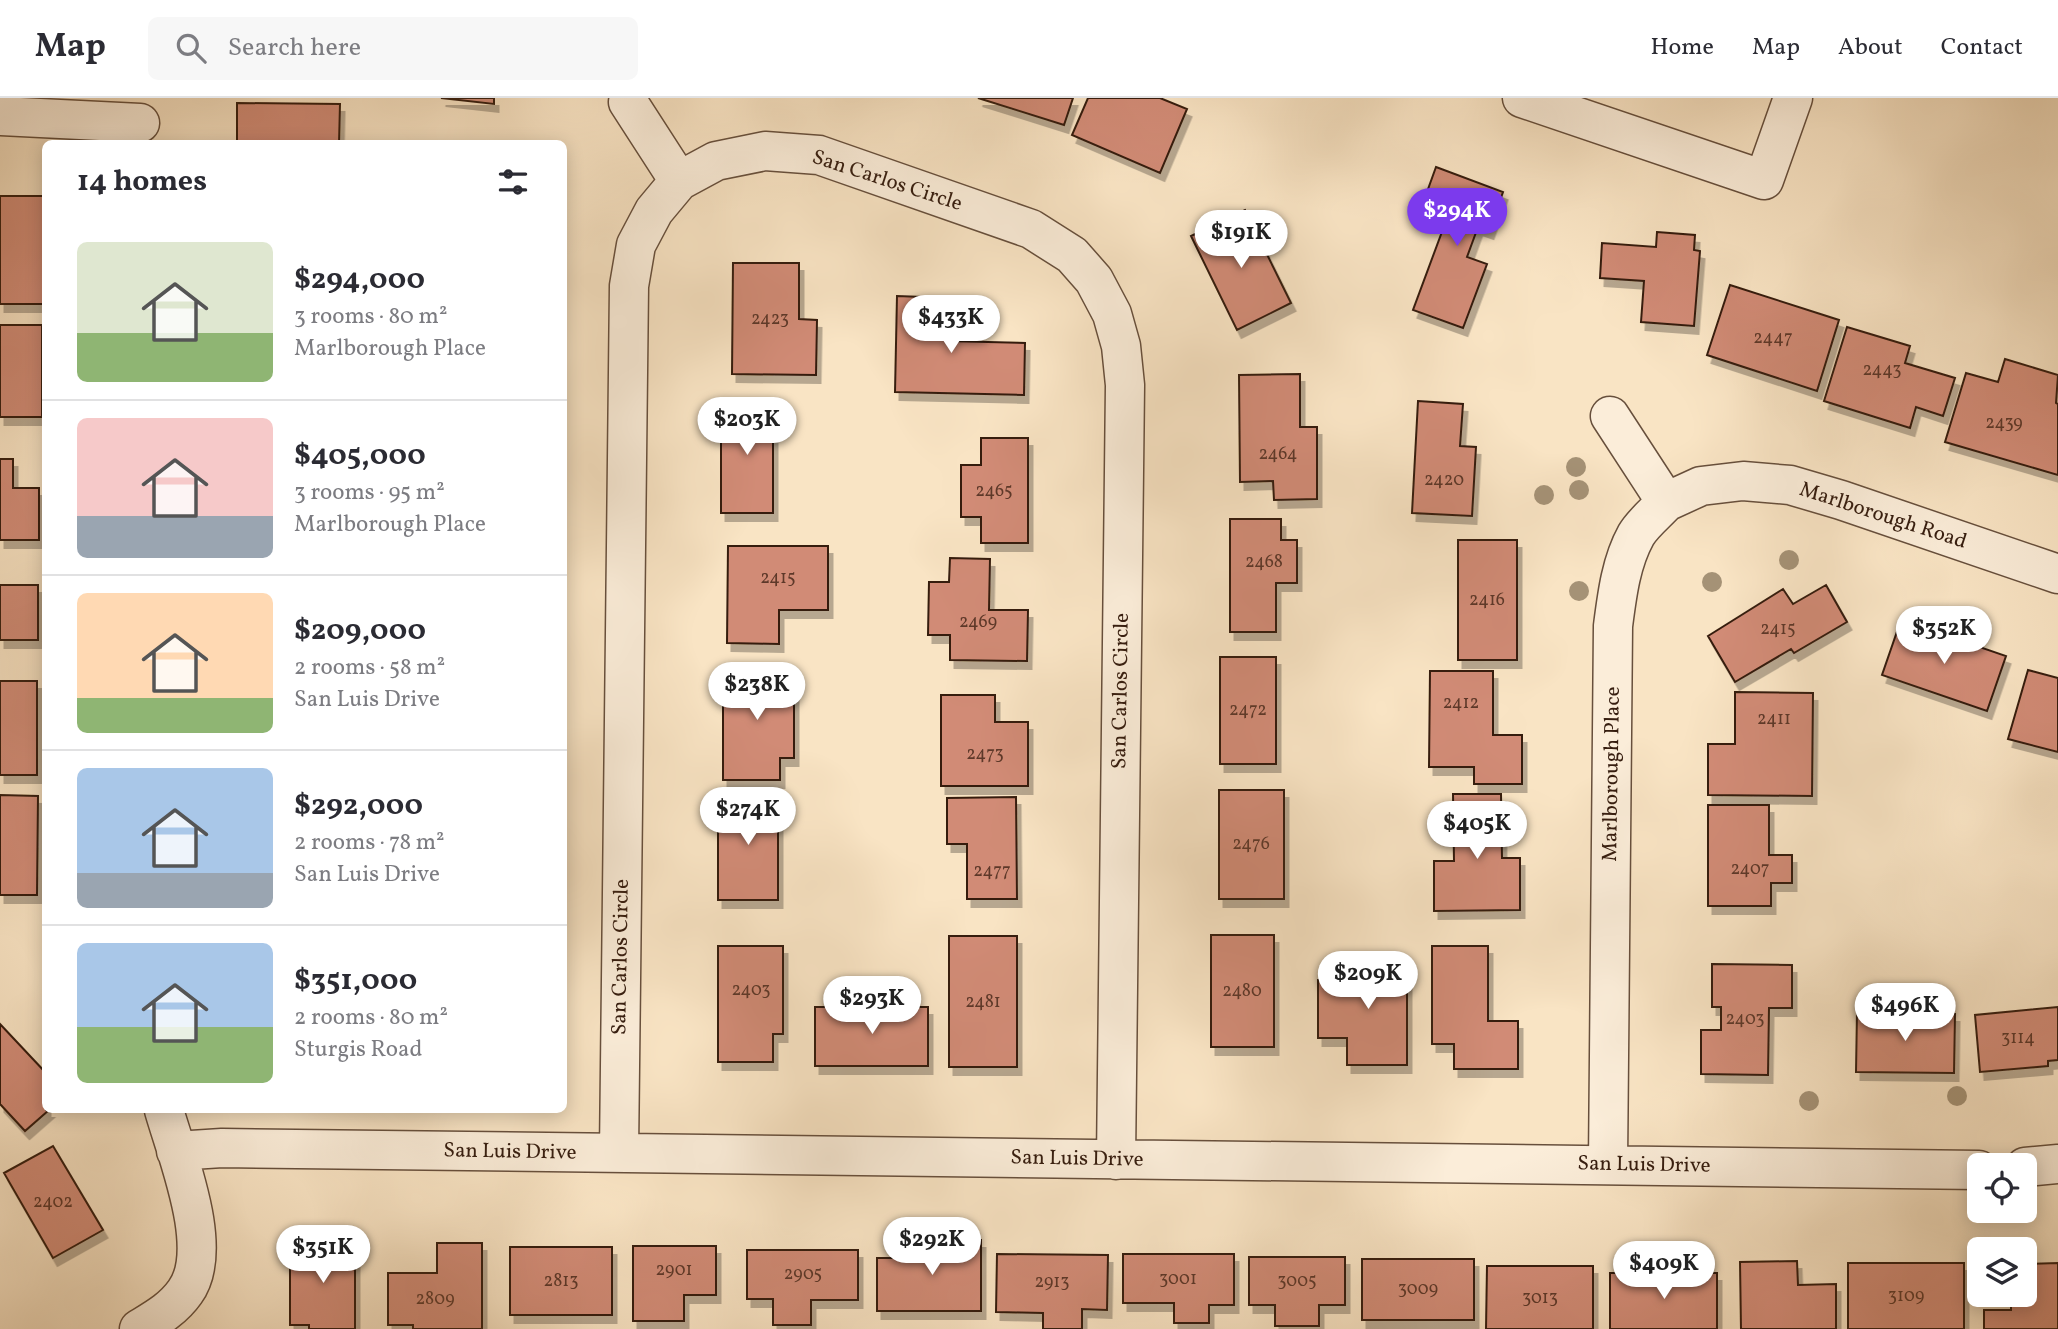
<!DOCTYPE html>
<meta charset="utf-8">
<style>
:root{--surface:#fff;--page:#f7f7f7;--text:#2b2b33;--muted:#7c7c81;--line:#e1e1e2;--accent:#7c3aed}
body{margin:0;font-family:Vollkorn,serif;background:var(--page);color:var(--text);height:100vh;display:flex;flex-direction:column;font-size:26px;white-space:nowrap}
*{box-sizing:border-box;margin:0}
p{font-size:23px;color:var(--muted)}
.icon{flex:none;width:38px;height:38px;fill:none;stroke:currentColor;stroke-width:2;stroke-linecap:round;stroke-linejoin:round}
.map{position:relative;flex:1;overflow:hidden}
.side{position:absolute;left:42px;top:42px;width:525px;height:973px;display:flex;flex-direction:column;background:var(--surface);border-radius:10px;box-shadow:0 4px 18px #0003}
.side>*{flex:none}
.controls{position:absolute;left:1967px;top:1055px;display:grid;gap:14px}
.controls a{display:grid;place-items:center;width:70px;height:70px;border-radius:10px;background:var(--surface);box-shadow:0 4px 18px #0003;font-size:35px}
.price{position:absolute;translate:-50% -60px;padding:0 16px;border-radius:24px;background:#fff;color:#222;font-size:23px;line-height:46px;filter:drop-shadow(0 2px 4px #0008)}
.price::after{content:'';position:absolute;left:50%;top:42px;width:21px;height:16px;margin-left:-10px;background:inherit;clip-path:polygon(0 0,100% 0,50% 100%)}
.price.active{background:var(--accent);color:#fff}
ul{padding:0;list-style:none}
li{display:flex;align-items:center;gap:21px;height:175px;padding:0 35px}
li+li{border-top:2px solid var(--line)}
li span{display:grid;place-items:center;flex:none;width:196px;height:140px;border-radius:10px;color:#555}
li>.icon{margin-inline-start:auto}
span .icon{width:84px;height:84px;fill:#fffc;stroke-width:1}
li b{font-size:30px}
h2{display:flex;justify-content:space-between;align-items:center;height:84px;padding:0 35px;font-size:30px}
header{display:flex;align-items:center;gap:42px;box-sizing:border-box;height:98px;padding:0 35px;background:var(--surface);border-bottom:2px solid var(--line)}
header strong{font-size:33px}
nav{display:flex;gap:38px;margin-inline-start:auto;font-size:24px}
.search{width:490px;height:63px;background:var(--page);display:flex;align-items:center;gap:18px;box-sizing:border-box;padding:0 24px;border-radius:10px;color:var(--muted);font-size:26px}
.map>svg:first-child{display:block}
</style>
<header>
<strong>Map</strong>
<div class="search"><svg class="icon" aria-label="search" viewBox="0 0 24 24"><circle cx="10" cy="10" r="6"/><path d="M15 15l6 6"/></svg>Search here</div>
<nav><a>Home</a><a>Map</a><a>About</a><a>Contact</a></nav>
</header>
<div class="map">
<svg width="2058" height="1231" viewBox="0 0 2058 1231">
<defs>
<filter id="shadow"><feDropShadow dx="4.5" dy="8" stdDeviation="0" flood-color="#0004"/></filter>
</defs>
<rect width="100%" height="100%" fill="#f9e4c4"/>
<filter id="stains"><feTurbulence type="fractalNoise" baseFrequency=".00286" numOctaves="4"/><feColorMatrix values="0 0 0 0 .2 0 0 0 0 .09 0 0 0 0 .02 0 0 0 .5 -.17"/></filter>
<radialGradient id="worn" r=".72"><stop offset=".6" stop-color="#630" stop-opacity="0"/><stop offset="1" stop-color="#630" stop-opacity=".3"/></radialGradient>
<!-- building -->
<path fill="#d18b76" stroke="#361d0f" stroke-width="2" filter="url(#shadow)" d="M441,0H494V6Z
M978,0H1073L1064,27Z
M1088,0H1160L1187,11L1160,75L1072,37Z
M237,5L340,6L339,46H237Z
M1436,69L1503,94L1489,133L1478,129L1467,159L1487,166L1463,230L1413,212L1453,104L1427,94Z
M0,98H43V206H0Z
M1245,112L1291,205L1237,232L1191,138Z
M1657,134L1695,137L1694,152L1700,153L1694,228L1641,224L1644,183L1600,180L1602,145L1656,149Z
M733,165H799V221L817,222L816,277L732,276Z
M1730,187L1839,222L1817,293L1707,257Z
M897,198L949,200L948,243L1025,245L1024,297L895,294Z
M0,227H42V319H0Z
M1847,229L1910,248L1905,265L1955,280L1943,318L1916,309L1910,330L1824,303Z
M2005,261L2058,277L2056,305L2058,306V377L1945,344L1966,275L1998,284Z
M1300,276V329H1317V401L1274,402L1273,383L1240,384L1239,277Z
M721,303H773V415H721Z
M1418,303L1463,306L1460,348L1476,349L1472,418L1412,415Z
M981,340H1028V445H981V419H961V367H981Z
M0,361H13V390H39V442H0Z
M1230,421H1281V442H1297V485H1276V534H1230Z
M1458,442H1517V562H1458Z
M728,448H828V512H779V546L727,545Z
M950,460L990,461L989,512H1028L1027,563L950,562V537H928L929,484H949Z
M0,487H38V542H0Z
M1826,487L1847,524L1794,555L1791,551L1735,584L1708,538L1783,491L1793,506Z
M1901,522L2006,558L1987,613L1882,577Z
M1220,559H1276V666H1220Z
M723,569H794V660H780V682H723Z
M2028,572L2058,580V654L2008,641Z
M1430,573H1493V637H1522V686H1474V669H1429Z
M0,583H37V677H0Z
M1735,594L1813,595L1812,698L1708,697V646H1735Z
M941,597H995V624H1028V688H941Z
M1219,692H1284V801H1219Z
M718,696H778V802H718Z
M1453,696H1501L1502,760H1520V812L1434,813V763H1454Z
M0,697L38,698L37,797H0Z
M1016,699L1017,801H967V746H947V700Z
M1708,707H1769V757H1792V785H1771V808H1708Z
M1211,837H1274V949H1211Z
M949,838H1017V969H949Z
M718,848H783V936H773V964H718Z
M1432,848H1488V923H1518V971H1454V946H1432Z
M1343,860H1407V967H1347V940H1318V882H1343Z
M1712,866L1792,867V910H1769L1768,977L1701,976V932H1721V909H1712Z
M815,909H928V968H815Z
M2058,909V962L2048,963V968L1980,974L1975,917Z
M1857,914L1955,916L1954,975L1856,974Z
M0,926L46,975V1012H49L25,1033L0,1006Z
M53,1048L103,1132L53,1160L4,1075Z
M902,1142H981V1213H877V1160H902Z
M290,1144H355V1231H309V1227H290Z
M437,1145H482V1231H413V1227H388V1175H437Z
M633,1148H716V1197H684V1223H633Z
M510,1149H612V1217H510Z
M747,1152H858V1202H811V1227H773V1201H747Z
M997,1156L1108,1157L1107,1212L1082,1211V1231H1043V1215L996,1214Z
M1123,1156H1234V1207H1209V1225H1174V1205H1123Z
M1249,1159H1345V1207H1319V1228H1275V1207H1249Z
M1362,1161H1474V1222H1362Z
M1797,1163L1798,1187L1836,1186V1231H1741L1740,1164Z
M1848,1165H1964V1231H1848Z
M2058,1165V1231H1984V1212H2011V1197H2025V1166Z
M1487,1168H1593V1231H1486Z
M1610,1175H1717V1231H1610Z"/>
<g fill="none" stroke-linecap="round" stroke-linejoin="round">
<!-- minor casing -->
<g stroke="#674f3c" stroke-width="41">
<path id="minor" d="M1522,0L1764,82L1793,0
M628,4L679,83
M0,18L140,25
M1666,404L1701,388L1743,383L1790,387L1841,402L2058,476
M176,1053L222,1050L1979,1072
M619,1055L629,188L636,147L654,113L679,83L716,63L765,53L819,57L1031,131L1072,157L1094,182L1112,216L1121,248L1125,287L1116,1062
M1608,1066L1613,528C1617,497 1621,464 1636,437C1643,425 1657,414 1666,404L1610,318
M2025,1069L2058,1066
M139,1231C157,1220 173,1211 185,1194C216,1152 177,1058 164,1012"/>
</g>
<!-- minor -->
<use href="#minor" stroke="#fbedd9" stroke-width="38"/>
</g>
<!-- trees -->
<g fill="#a59276">
<circle cx="1576" cy="369" r="10"/>
<circle cx="1579" cy="392" r="10"/>
<circle cx="1544" cy="397" r="10"/>
<circle cx="1789" cy="462" r="10"/>
<circle cx="1712" cy="484" r="10"/>
<circle cx="1579" cy="493" r="10"/>
<circle cx="1957" cy="998" r="10"/>
<circle cx="1809" cy="1003" r="10"/>
</g>
<g text-anchor="middle" dominant-baseline="central" stroke-width="7" stroke-linejoin="round" paint-order="stroke">
<!-- number labels -->
<g font-size="18" fill="#5d3829">
<text x="770" y="221">2423</text>
<text x="1773" y="240">2447</text>
<text x="1882" y="272">2443</text>
<text x="2004" y="325">2439</text>
<text x="1278" y="356">2464</text>
<text x="1444" y="382">2420</text>
<text x="994" y="393">2465</text>
<text x="1264" y="464">2468</text>
<text x="778" y="480">2415</text>
<text x="1487" y="502">2416</text>
<text x="978" y="524">2469</text>
<text x="1778" y="531">2415</text>
<text x="1461" y="605">2412</text>
<text x="1248" y="612">2472</text>
<text x="1774" y="621">2411</text>
<text x="985" y="656">2473</text>
<text x="1251" y="746">2476</text>
<text x="1750" y="771">2407</text>
<text x="992" y="773">2477</text>
<text x="751" y="892">2403</text>
<text x="1242" y="893">2480</text>
<text x="983" y="904">2481</text>
<text x="1745" y="921">2403</text>
<text x="2018" y="940">3114</text>
<text x="53" y="1104">2402</text>
<text x="674" y="1172">2901</text>
<text x="803" y="1176">2905</text>
<text x="1178" y="1181">3001</text>
<text x="561" y="1183">2813</text>
<text x="1297" y="1183">3005</text>
<text x="1052" y="1184">2913</text>
<text x="1418" y="1191">3009</text>
<text x="1906" y="1198">3109</text>
<text x="1540" y="1200">3013</text>
<text x="435" y="1201">2809</text>
</g>
<!-- street labels -->
<g font-size="21" fill="#361d0f" stroke="#fbedd9">
<text transform="translate(887 83) rotate(18)">San Carlos Circle</text>
<text transform="translate(1883 418) rotate(18)">Marlborough Road</text>
<text transform="translate(1121 593) rotate(-89)">San Carlos Circle</text>
<text transform="translate(1612 676) rotate(-89)">Marlborough Place</text>
<text transform="translate(621 859) rotate(-89)">San Carlos Circle</text>
<text transform="translate(510 1054) rotate(1)">San Luis Drive</text>
<text transform="translate(1077 1061) rotate(1)">San Luis Drive</text>
<text transform="translate(1644 1067) rotate(1)">San Luis Drive</text>
</g>
</g>
<rect width="100%" height="100%" filter="url(#stains)"/>
<rect width="100%" height="100%" fill="url(#worn)"/>
</svg>
<div class="controls">
<a><svg class="icon" aria-label="locate" viewBox="0 0 24 24"><circle cx="12" cy="12" r="6"/><path d="M12 2v4M12 18v4M2 12h4M18 12h4"/></svg></a>
<a><svg class="icon" aria-label="layers" viewBox="0 0 24 24"><path d="M12 4l9 5-9 5-9-5zM3 14l9 5 9-5"/></svg></a>
</div>
<b class="price active" style="left:1457px;top:150px">$294K</b>
<b class="price" style="left:1241px;top:172px">$191K</b>
<b class="price" style="left:951px;top:257px">$433K</b>
<b class="price" style="left:747px;top:359px">$203K</b>
<b class="price" style="left:1944px;top:568px">$352K</b>
<b class="price" style="left:757px;top:624px">$238K</b>
<b class="price" style="left:748px;top:749px">$274K</b>
<b class="price" style="left:1477px;top:763px">$405K</b>
<b class="price" style="left:1368px;top:913px">$209K</b>
<b class="price" style="left:872px;top:938px">$293K</b>
<b class="price" style="left:1905px;top:945px">$496K</b>
<b class="price" style="left:932px;top:1179px">$292K</b>
<b class="price" style="left:323px;top:1187px">$351K</b>
<b class="price" style="left:1664px;top:1203px">$409K</b>
<section class="side">
<h2>14 homes<svg class="icon" aria-label="filters" viewBox="0 0 24 24"><path d="M4 7h16M4 17h16"/><circle cx="9" cy="7" r="2"/><circle cx="15" cy="17" r="2"/></svg></h2>
<ul>
<li><span style="background:linear-gradient(#dfe7d0 65%,#8fb573 0)"><svg class="icon" aria-label="home" viewBox="0 0 24 24"><path d="M3 11l9-7 9 7M6 9v11h12V9"/></svg></span><div><b>$294,000</b><p>3 rooms · 80 m²</p><p>Marlborough Place</p></div></li>
<li><span style="background:linear-gradient(#f6c9c9 70%,#9aa5b1 0)"><svg class="icon" aria-label="home" viewBox="0 0 24 24"><path d="M3 11l9-7 9 7M6 9v11h12V9"/></svg></span><div><b>$405,000</b><p>3 rooms · 95 m²</p><p>Marlborough Place</p></div></li>
<li><span style="background:linear-gradient(#ffd9b3 75%,#8fb573 0)"><svg class="icon" aria-label="home" viewBox="0 0 24 24"><path d="M3 11l9-7 9 7M6 9v11h12V9"/></svg></span><div><b>$209,000</b><p>2 rooms · 58 m²</p><p>San Luis Drive</p></div></li>
<li><span style="background:linear-gradient(#a9c7e8 75%,#9aa5b1 0)"><svg class="icon" aria-label="home" viewBox="0 0 24 24"><path d="M3 11l9-7 9 7M6 9v11h12V9"/></svg></span><div><b>$292,000</b><p>2 rooms · 78 m²</p><p>San Luis Drive</p></div></li>
<li><span style="background:linear-gradient(#a9c7e8 60%,#8fb573 0)"><svg class="icon" aria-label="home" viewBox="0 0 24 24"><path d="M3 11l9-7 9 7M6 9v11h12V9"/></svg></span><div><b>$351,000</b><p>2 rooms · 80 m²</p><p>Sturgis Road</p></div></li>
</ul>
</section>
</div>
